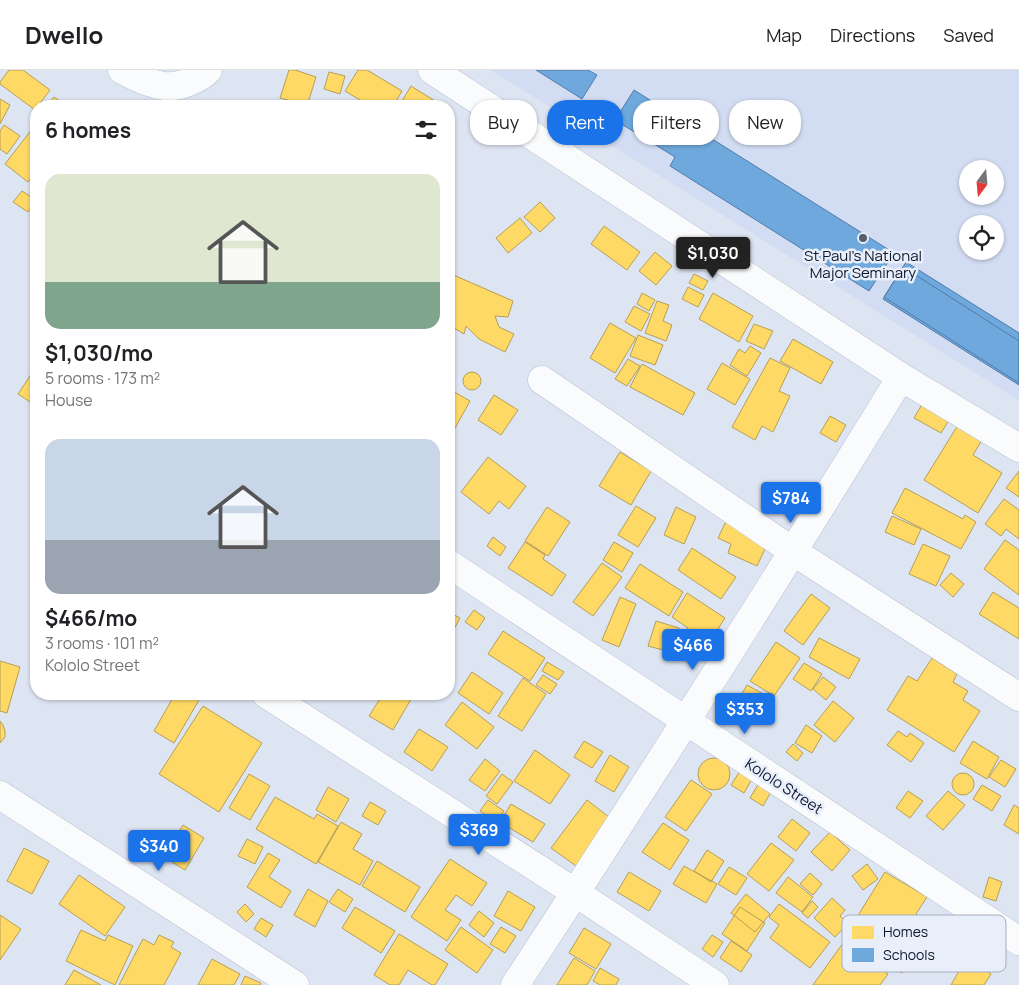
<!DOCTYPE html>
<meta charset="utf-8">
<style>
:root{--surface:#fff;--page:#f6f6f6;--text:#202124;--muted:#757577;--line:#e0e0e0;--accent:#1a73e8}
body{margin:0;font-family:Manrope,sans-serif;background:var(--page);color:var(--text);height:100vh;display:flex;flex-direction:column;font-size:19px;white-space:nowrap}
*{box-sizing:border-box;margin:0}
p{font-size:16px;color:var(--muted)}
.icon{flex:none;width:28px;height:28px;fill:none;stroke:currentColor;stroke-width:2;stroke-linecap:round;stroke-linejoin:round}
.map{position:relative;flex:1;overflow:hidden}
.side{position:absolute;left:30px;top:30px;width:425px;height:600px;display:flex;flex-direction:column;background:var(--surface);border-radius:20px;box-shadow:0 1px 4px #0004}
.side>*{flex:none}
.top-card{position:absolute;left:470px;top:30px;width:474px;height:45px;display:flex;gap:10px}
.needle{width:32px;rotate:196deg}
.controls{position:absolute;left:959px;top:90px;display:grid;gap:10px}
.controls a{display:grid;place-items:center;width:45px;height:45px;border-radius:50%;background:var(--surface);box-shadow:0 1px 4px #0004;font-size:25px}
.price{position:absolute;translate:-50% -42px;padding:0 11px;border-radius:5px;background:var(--accent);color:#fff;font-size:16px;line-height:32px;filter:drop-shadow(0 1px 2px #0008)}
.price::after{content:'';position:absolute;left:50%;top:30px;width:15px;height:11px;margin-left:-8px;background:inherit;clip-path:polygon(0 0,100% 0,50% 100%)}
.price.current{background:#222;color:#fff}
ul{padding:0;list-style:none}
li{display:grid;align-content:center;gap:10px;height:265px;padding:0 15px}
li span{display:grid;place-items:center;height:155px;border-radius:15px;color:#555}
li>.icon{margin-inline-start:auto}
span .icon{width:90px;height:90px;fill:#fffc;stroke-width:1}
li b{font-size:21px}
h2{display:flex;justify-content:space-between;align-items:center;height:60px;padding:0 15px;font-size:21px}
.pill{padding:0 18px;border-radius:20px;background:var(--surface);box-shadow:0 1px 4px #0004;font-size:18px;line-height:45px}
.pill.current{background:var(--accent);color:#fff}
header{display:flex;align-items:center;gap:30px;box-sizing:border-box;height:70px;padding:0 25px;background:var(--surface);border-bottom:1px solid var(--line)}
header strong{font-size:24px}
nav{display:flex;gap:28px;margin-inline-start:auto;font-size:18px}
.map>svg:first-child{display:block}
</style>
<header>
<strong>Dwello</strong>
<nav><a>Map</a><a>Directions</a><a>Saved</a></nav>
</header>
<div class="map">
<svg width="1019" height="915" viewBox="0 0 1019 915">
<rect width="100%" height="100%" fill="#dde4f2"/>
<!-- built -->
<path fill="#d2dcf2" fill-rule="evenodd" d="M491,0H1019V330ZM968,99H995V126H968ZM968,154H995V181H968Z"/>
<!-- homes -->
<path fill="#ffd966" stroke="#b69f55" d="M9,0H23L50,20L38,36H36L35,40L0,14V12Z
M289,0H295L316,7L307,36L280,28Z
M358,0H367L402,21L393,36H370L345,21Z
M329,2L345,6L340,24L324,19Z
M411,16L443,36H399Z
M54,27L66,36H47Z
M0,29L10,35L0,54Z
M36,54V101L28,112L5,94Z
M4,55L20,66L7,84L0,79V61Z
M22,121L36,130L28,142L13,132Z
M540,132L555,148L540,162L524,147Z
M520,148L532,163L508,183L496,168Z
M604,156L640,182L627,200L591,174Z
M655,182L672,196L656,215L639,201Z
M449,203L513,231L508,247L495,246L499,257L514,264L505,282L479,269L466,256L464,264L449,255Z
M694,204L708,211L703,220L689,213Z
M688,217L704,225L698,237L682,229Z
M642,223L655,230L649,241L637,234Z
M713,223L753,246L739,272L699,249Z
M657,231L669,235L663,251L672,255L666,271L645,263Z
M634,236L650,244L641,261L625,252Z
M610,253L636,268L615,303L590,288Z
M754,254L773,261L764,279L746,271Z
M638,265L663,275L655,295L630,286Z
M793,269L833,292L821,314L780,291Z
M750,276L761,283L747,306L730,295L739,279L745,283Z
M770,288L790,298L779,321L790,326L773,362L762,356L755,370L732,357Z
M628,289L640,296L627,316L615,309Z
M722,293L750,309L735,335L707,319Z
M642,294L695,323L683,345L630,317Z
M34,300L36,301V336L18,324Z
M463 311a9 9 0 1 1 18 0a9 9 0 1 1-18 0Z
M449,319L470,331L449,369Z
M928,324L955,340L941,363L914,348Z
M494,325L518,340L501,365L478,350Z
M830,346L846,355L836,372L820,363Z
M958,355L982,370L973,385L1002,403L978,443L924,410Z
M620,382L651,401L631,435L599,416Z
M488,387L526,416L509,439L499,431L489,444L461,422Z
M1019,401V427L1006,418Z
M905,418L963,449L965,445L976,452L961,479L892,443Z
M1004,429L1019,440V469L1006,459L1001,466L985,454Z
M636,436L656,448L638,477L618,465Z
M547,437L570,452L548,486L525,471Z
M676,437L696,447L684,474L664,465Z
M729,445L769,470L757,496L728,483L731,474L718,468Z
M892,446L921,459L914,475L885,462Z
M493,467L506,477L500,486L487,476Z
M1005,470L1019,480V525L984,499Z
M525,472L545,485L543,489L566,505L552,526L508,498Z
M614,472L633,483L622,502L603,490Z
M923,474L950,486L936,516L909,504Z
M692,478L736,507L721,529L678,500Z
M602,493L622,507L593,546L573,532Z
M640,494L683,522L669,546L625,518Z
M951,503L964,514L953,527L940,515Z
M993,522L1019,538V569L979,544Z
M687,523L725,548L694,596L673,581L688,558L672,547Z
M811,524L830,538L803,575L784,561Z
M620,527L636,534L619,577L602,570Z
M474,540L485,548L477,560L465,552Z
M449,542L460,548L452,563L449,562Z
M656,551L679,558L671,582L648,576Z
M503,561L545,588L530,611L488,584Z
M819,568L860,589L849,609L809,587Z
M776,572L800,588L774,626L750,611Z
M932,588L957,604L953,612L968,621L963,630L980,641L954,682L887,640L908,606L917,611Z
M0,591L20,597L7,643L0,641Z
M547,592L564,602L558,610L542,601Z
M804,593L822,604L811,621L793,609Z
M472,602L503,623L489,644L458,623Z
M543,605L557,614L550,624L536,615Z
M823,607L836,617L826,630L813,619Z
M523,608L546,624L522,661L498,646Z
M747,615L769,627L757,648L735,636Z
M175,624H188L199,630L174,673L154,661Z
M383,624H414L393,660L369,646Z
M833,631L854,648L835,672L814,655Z
M462,632L494,657L477,679L445,655Z
M203,636L262,673L219,742L159,704Z
M0,651L3,655L5,661V667L0,673Z
M806,655L822,666L812,683L795,673Z
M419,659L448,677L432,701L404,682Z
M898,661L907,667L910,663L924,673L911,692L887,675Z
M584,671L603,682L592,698L574,687Z
M973,671L999,687L987,709L960,693Z
M793,674L803,683L797,691L786,682Z
M535,680L570,705L550,734L514,711Z
M610,685L629,697L614,722L595,711Z
M698 704a16 16 0 1 1 32 0a16 16 0 1 1-32 0Z
M485,689L500,701L485,721L469,710Z
M1001,690L1016,699L1005,717L989,707Z
M740,701L752,709L744,723L731,715Z
M952 714a11 11 0 1 1 22 0a11 11 0 1 1-22 0Z
M249,704L270,716L250,750L229,738Z
M502,704L513,712L497,734L486,726Z
M691,710L712,724L686,761L665,747Z
M759,713L772,720L763,736L750,728Z
M982,715L1001,726L992,741L973,729Z
M328,717L349,729L336,752L316,740Z
M908,721L923,731L910,748L896,738Z
M948,721L965,735L943,760L926,746Z
M275,727L314,749L317,744L338,756L316,794L256,759Z
M488,730L504,741L496,752L480,741Z
M587,730L614,751L579,798L551,778Z
M370,732L386,741L378,755L362,746Z
M511,734L545,754L533,772L500,752Z
M1014,735L1019,738V764L1004,755Z
M792,749L810,763L796,781L778,767Z
M341,752L362,764L353,779L373,791L360,815L318,792Z
M663,753L689,770L670,800L642,782Z
M183,755L204,768L185,800L164,787Z
M830,762L850,780L832,801L811,782Z
M247,769L263,777L255,794L238,786Z
M771,773L794,790L769,821L747,804Z
M24,778L49,791L32,824L7,811Z
M707,780L724,791L711,812L694,801Z
M268,783L280,790L269,807L291,821L281,838L247,817Z
M450,789L487,813L472,836L456,825L445,840L461,850L447,871L411,847Z
M377,791L420,817L405,842L362,816Z
M867,794L878,809L863,820L852,806Z
M684,796L717,814L706,833L673,814Z
M729,797L747,808L736,825L718,814Z
M629,802L661,821L649,841L617,822Z
M885,802L927,827L916,844L932,854L902,903L844,868Z
M810,803L822,814L813,825L800,814Z
M79,805L125,837L105,866L59,834Z
M788,807L813,827L802,842L776,823Z
M989,807L1002,812L996,831L983,827Z
M308,819L328,831L315,857L294,845Z
M338,819L353,829L345,842L329,832Z
M508,821L535,837L521,861L494,846Z
M746,824L770,844L755,862L731,843Z
M832,828L845,840L840,846L848,853L835,867L814,848Z
M812,831L818,837L808,848L802,843Z
M245,834L254,844L246,852L237,842Z
M779,834L830,872L810,898L770,868L779,855L769,847Z
M355,837L395,861L381,883L342,858Z
M740,837L765,853L747,881L722,864Z
M479,841L494,853L484,867L469,855Z
M0,845L21,859L0,890Z
M261,848L273,855L266,867L254,859Z
M461,857L493,880L477,903L445,880Z
M501,857L516,866L505,883L490,874Z
M584,858L611,874L596,899L569,883Z
M81,860L105,871L108,865L133,876L115,915L66,891Z
M399,864L448,894L435,915H432L408,900L399,915H390L374,905Z
M159,865L174,872L171,877L181,883L164,915H119L143,869L154,875Z
M712,865L723,872L713,887L702,879Z
M731,871L752,885L741,902L720,888Z
M843,873L888,904L880,915H813Z
M574,888L595,901L587,915H557Z
M212,889L240,904L234,915H198Z
M966,889L991,904L984,915H951Z
M600,898L619,909L616,915H600L593,911Z
M74,900L101,915H65Z
M245,906L261,913L260,915H241Z"/>
<!-- schools -->
<path fill="#6fa8dc" stroke="#527ca8" d="M536,0H588L597,5L582,29Z
M634,20L894,183L869,221L670,96L675,87L615,50Z
M906,192L1019,263V315L883,229Z
M903,197L1019,271V313L884,227Z"/>
<g fill="none" stroke-linecap="round" stroke-linejoin="round">
<!-- minor casing -->
<g stroke="#b9c1d2" stroke-width="29">
<path id="minor" d="M122,0C133,6 151,14 164,16C177,18 199,10 208,0
M432,0L901,307L1019,378
M542,310L794,482L1019,627
M449,494L1019,871
M266,624L576,823L715,915
M0,725L295,915
M515,915C647,714 775,512 901,307"/>
</g>
<!-- minor -->
<use href="#minor" stroke="#fafbfd" stroke-width="28"/>
</g>
<!-- markers -->
<circle fill="#565f72" stroke="#e8eefa" stroke-width="2" cx="863" cy="168" r="5"/>
<g text-anchor="middle" dominant-baseline="central" stroke-width="5" stroke-linejoin="round" paint-order="stroke">
<!-- poi labels -->
<g font-size="15" fill="#0d172d" stroke="#e8eefa">
<text x="863" y="185">St Paul's National<tspan x="863" dy="17">Major Seminary</tspan></text>
</g>
<!-- street labels -->
<g font-size="15" fill="#0d172d" stroke="#e8eefa">
<text transform="translate(784 716) rotate(33)">Kololo Street</text>
</g>
</g>
<!-- legend -->
<rect x="842" y="845" width="164" height="57" rx="8" fill="#e8eefa" stroke="#a6aebc" stroke-width="1"/>
<rect x="852" y="856" width="22" height="13" fill="#ffd966"/>
<rect x="852" y="878" width="22" height="14" fill="#6fa8dc"/>
<g font-size="14" fill="#0d172d">
<text x="883" y="867">Homes</text>
<text x="883" y="890">Schools</text>
</g>
</svg>
<div class="controls">
<a><svg class="needle" viewBox="-14 -14 28 28"><path d="M0-13l5 13h-10z" fill="#e53935"/><path d="M0 13l5-13h-10z" fill="#757577"/></svg></a>
<a><svg class="icon" aria-label="locate" viewBox="0 0 24 24"><circle cx="12" cy="12" r="6"/><path d="M12 2v4M12 18v4M2 12h4M18 12h4"/></svg></a>
</div>
<b class="price current" style="left:713px;top:209px">$1,030</b>
<b class="price" style="left:791px;top:454px">$784</b>
<b class="price" style="left:693px;top:601px">$466</b>
<b class="price" style="left:745px;top:665px">$353</b>
<b class="price" style="left:479px;top:786px">$369</b>
<b class="price" style="left:159px;top:802px">$340</b>
<div class="top-card">
<a class="pill">Buy</a>
<a class="pill current">Rent</a>
<a class="pill">Filters</a>
<a class="pill">New</a>
</div>
<section class="side">
<h2>6 homes<svg class="icon" aria-label="filters" viewBox="0 0 24 24"><path d="M4 7h16M4 17h16"/><circle cx="9" cy="7" r="2"/><circle cx="15" cy="17" r="2"/></svg></h2>
<ul>
<li><span style="background:linear-gradient(#dfe7d0 70%,#7fa58c 0)"><svg class="icon" aria-label="home" viewBox="0 0 24 24"><path d="M3 11l9-7 9 7M6 9v11h12V9"/></svg></span><div><b>$1,030/mo</b><p>5 rooms · 173 m²</p><p>House</p></div></li>
<li><span style="background:linear-gradient(#c9d6e8 65%,#9aa5b1 0)"><svg class="icon" aria-label="home" viewBox="0 0 24 24"><path d="M3 11l9-7 9 7M6 9v11h12V9"/></svg></span><div><b>$466/mo</b><p>3 rooms · 101 m²</p><p>Kololo Street</p></div></li>
</ul>
</section>
</div>
